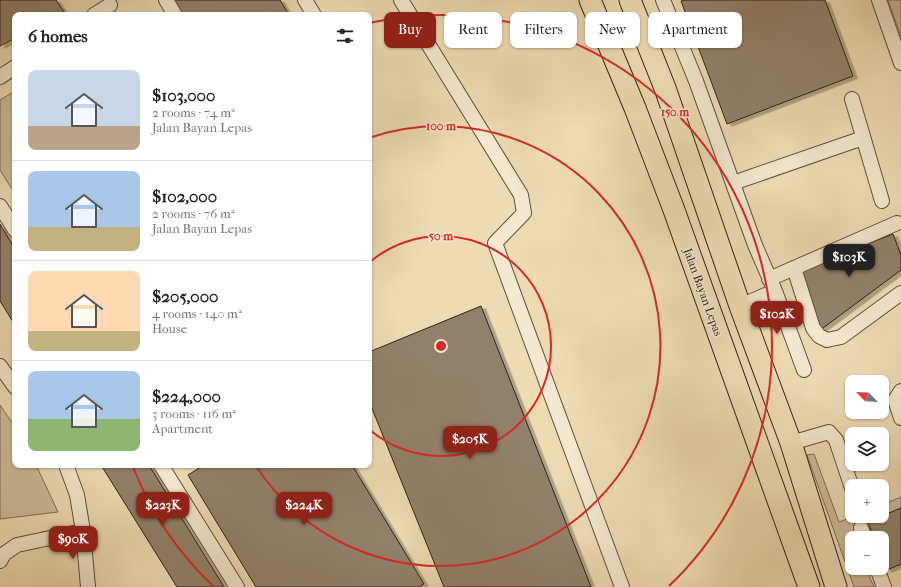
<!DOCTYPE html>
<meta charset="utf-8">
<style>
:root{--surface:#fff;--page:#f6f6f6;--text:#222;--muted:#767676;--line:#e0e0e0;--accent:#8f2418}
body{margin:0;font-family:"IM FELL French Canon",serif;background:var(--page);color:var(--text);height:100vh;display:flex;flex-direction:column;font-size:15px;white-space:nowrap}
*{box-sizing:border-box;margin:0}
p{font-size:13px;color:var(--muted)}
.icon{flex:none;width:22px;height:22px;fill:none;stroke:currentColor;stroke-width:2;stroke-linecap:round;stroke-linejoin:round}
.map{position:relative;flex:1;overflow:hidden}
.sheet{position:absolute;left:12px;top:12px;width:360px;height:456px;display:flex;flex-direction:column;background:var(--surface);border-radius:8px;box-shadow:0 1px 3px #0004}
.sheet>*{flex:none}
.guide{position:absolute;left:384px;top:12px;width:380px;height:36px;display:flex;gap:8px}
.needle{width:26px;rotate:295deg}
.buttons{position:absolute;left:845px;top:375px;display:grid;gap:8px}
.buttons a{display:grid;place-items:center;width:44px;height:44px;border-radius:8px;background:var(--surface);box-shadow:0 1px 3px #0004;font-size:20px}
.price{position:absolute;translate:-50% -34px;padding:0 9px;border-radius:8px;background:var(--accent);color:#fff;font-size:13px;line-height:26px;filter:drop-shadow(0 1px 2px #0008)}
.price::after{content:'';position:absolute;left:50%;top:24px;width:12px;height:9px;margin-left:-6px;background:inherit;clip-path:polygon(0 0,100% 0,50% 100%)}
.price.active{background:#222;color:#fff}
ul{padding:0;list-style:none}
li{display:flex;align-items:center;gap:12px;height:100px;padding:0 16px}
li+li{border-top:1px solid var(--line)}
li span{display:grid;place-items:center;flex:none;width:112px;height:80px;border-radius:8px;color:#555}
li>.icon{margin-inline-start:auto}
span .icon{width:48px;height:48px;fill:#fffc;stroke-width:1}
li b{font-size:17px}
h2{display:flex;justify-content:space-between;align-items:center;height:48px;padding:0 16px;font-size:17px}
.pill{padding:0 14px;border-radius:8px;background:var(--surface);box-shadow:0 1px 3px #0004;font-size:14px;line-height:36px}
.pill.active{background:var(--accent);color:#fff}
.map>svg:first-child{display:block}
</style>
<div class="map">
<svg width="901" height="587" viewBox="0 0 901 587">
<defs>
<filter id="shadow"><feDropShadow dx="4.5" dy="2.5" stdDeviation="0" flood-color="#0004"/></filter>
</defs>
<rect width="100%" height="100%" fill="#eedbb4"/>
<filter id="stains"><feTurbulence type="fractalNoise" baseFrequency=".005" numOctaves="4"/><feColorMatrix values="0 0 0 0 .2 0 0 0 0 .09 0 0 0 0 .02 0 0 0 .5 -.17"/></filter>
<radialGradient id="worn" r=".72"><stop offset=".6" stop-color="#630" stop-opacity="0"/><stop offset="1" stop-color="#630" stop-opacity=".3"/></radialGradient>
<!-- green -->
<path fill="#cdbb9a" stroke="#7e6e5a" d="M888,0H901V37Z
M15,91V194L0,170V100Z
M0,405L15,427V465H36L58,512L0,519Z
M814,454L839,522L855,516H881L868,522L855,525L860,538H852V552L851,553L852,557V568H856L858,572L866,569L874,587H854L807,455Z
M901,497V508L882,516V505Z"/>
<!-- building -->
<path fill="#92816a" stroke="#2e2019" filter="url(#shadow)" d="M0,0H56L64,12L58,15H15V38L0,46Z
M168,0H280L289,15H177Z
M685,0H825L853,76L727,124L681,1Z
M0,224L15,249V325L0,301Z
M893,234L901,255V270L819,331L796,272Z
M481,306L591,587H444L369,401V352Z
M101,465H149L224,587H177Z
M204,465H352L424,584L419,587H256L188,475Z
M901,508V564L887,570L882,557V538H874L868,522Z"/>
<g fill="none" stroke-linecap="round" stroke-linejoin="round">
<!-- minor casing -->
<g stroke="#5e4f40" stroke-width="16">
<path id="minor" d="M166,0L175,15
M305,0L314,15
M401,0L521,195L524,213L495,243L622,587
M663,0L696,81L755,245L775,291L740,306
M879,0L901,63
M94,15L110,5
M0,77L15,67
M852,99L882,201
M733,183L863,138
M0,206L15,230
M794,268L813,328L819,336L827,340L841,337L901,293
M769,279L897,223
M775,291L804,370
M0,366L15,387
M901,391L895,400L901,418
M791,443L829,432L836,440L852,488
M66,465L77,495L83,531L88,587
M161,465L237,587
M861,528L865,538
M0,561L4,554L17,545L83,531
M877,568L884,587"/>
</g>
<!-- highway casing -->
<g stroke="#2e2019" stroke-width="23">
<path id="highway" d="M590,0L635,108L674,210L809,587
M630,0L665,88L740,306L791,443L836,587"/>
</g>
<!-- minor -->
<use href="#minor" stroke="#f4e8ce" stroke-width="14"/>
<!-- highway -->
<use href="#highway" stroke="#eedbb4" stroke-width="21"/>
</g>
<!-- distance rings -->
<g fill="none" stroke="#d62828" stroke-width="2">
<path d="M370 262A110 110 0 1 1 370 430"/>
<path d="M369 138A220 220 0 1 1 256 466"/>
<path d="M213 586A331 331 0 0 1 133 467M369 23A331 331 0 0 1 669 586"/>
</g>
<g text-anchor="middle" dominant-baseline="central" stroke-width="3" stroke-linejoin="round" paint-order="stroke">
<!-- street labels -->
<g font-size="12" fill="#2e2019" stroke="#f4e8ce">
<text transform="translate(703 292) rotate(70)">Jalan Bayan Lepas</text>
</g>
</g>
<circle cx="441" cy="346" r="6" fill="#d62828" stroke="#f4e8ce" stroke-width="2"/>
<g font-size="12" text-anchor="middle" font-weight="bold" fill="#d62828" stroke="#f4e8ce" stroke-width="3" stroke-linejoin="round" paint-order="stroke">
<text x="675" y="116">150 m</text>
<text x="441" y="130">100 m</text>
<text x="441" y="240">50 m</text>
</g>
<rect width="100%" height="100%" filter="url(#stains)"/>
<rect width="100%" height="100%" fill="url(#worn)"/>
</svg>
<div class="buttons">
<a><svg class="needle" viewBox="-14 -14 28 28"><path d="M0-13l5 13h-10z" fill="#e53935"/><path d="M0 13l5-13h-10z" fill="#767676"/></svg></a>
<a><svg class="icon" aria-label="layers" viewBox="0 0 24 24"><path d="M12 4l9 5-9 5-9-5zM3 14l9 5 9-5"/></svg></a>
<a>+</a>
<a>−</a>
</div>
<b class="price active" style="left:849px;top:278px">$103K</b>
<b class="price" style="left:777px;top:335px">$102K</b>
<b class="price" style="left:470px;top:460px">$205K</b>
<b class="price" style="left:163px;top:526px">$223K</b>
<b class="price" style="left:304px;top:526px">$224K</b>
<b class="price" style="left:73px;top:560px">$90K</b>
<div class="guide">
<a class="pill active">Buy</a>
<a class="pill">Rent</a>
<a class="pill">Filters</a>
<a class="pill">New</a>
<a class="pill">Apartment</a>
</div>
<section class="sheet">
<h2>6 homes<svg class="icon" aria-label="filters" viewBox="0 0 24 24"><path d="M4 7h16M4 17h16"/><circle cx="9" cy="7" r="2"/><circle cx="15" cy="17" r="2"/></svg></h2>
<ul>
<li><span style="background:linear-gradient(#c9d6e8 70%,#b9a48a 0)"><svg class="icon" aria-label="home" viewBox="0 0 24 24"><path d="M3 11l9-7 9 7M6 9v11h12V9"/></svg></span><div><b>$103,000</b><p>2 rooms · 74 m²</p><p>Jalan Bayan Lepas</p></div></li>
<li><span style="background:linear-gradient(#a9c7e8 70%,#c2b280 0)"><svg class="icon" aria-label="home" viewBox="0 0 24 24"><path d="M3 11l9-7 9 7M6 9v11h12V9"/></svg></span><div><b>$102,000</b><p>2 rooms · 76 m²</p><p>Jalan Bayan Lepas</p></div></li>
<li><span style="background:linear-gradient(#ffd9b3 75%,#c2b280 0)"><svg class="icon" aria-label="home" viewBox="0 0 24 24"><path d="M3 11l9-7 9 7M6 9v11h12V9"/></svg></span><div><b>$205,000</b><p>4 rooms · 140 m²</p><p>House</p></div></li>
<li><span style="background:linear-gradient(#a9c7e8 60%,#8fb573 0)"><svg class="icon" aria-label="home" viewBox="0 0 24 24"><path d="M3 11l9-7 9 7M6 9v11h12V9"/></svg></span><div><b>$224,000</b><p>3 rooms · 116 m²</p><p>Apartment</p></div></li>
</ul>
</section>
</div>
